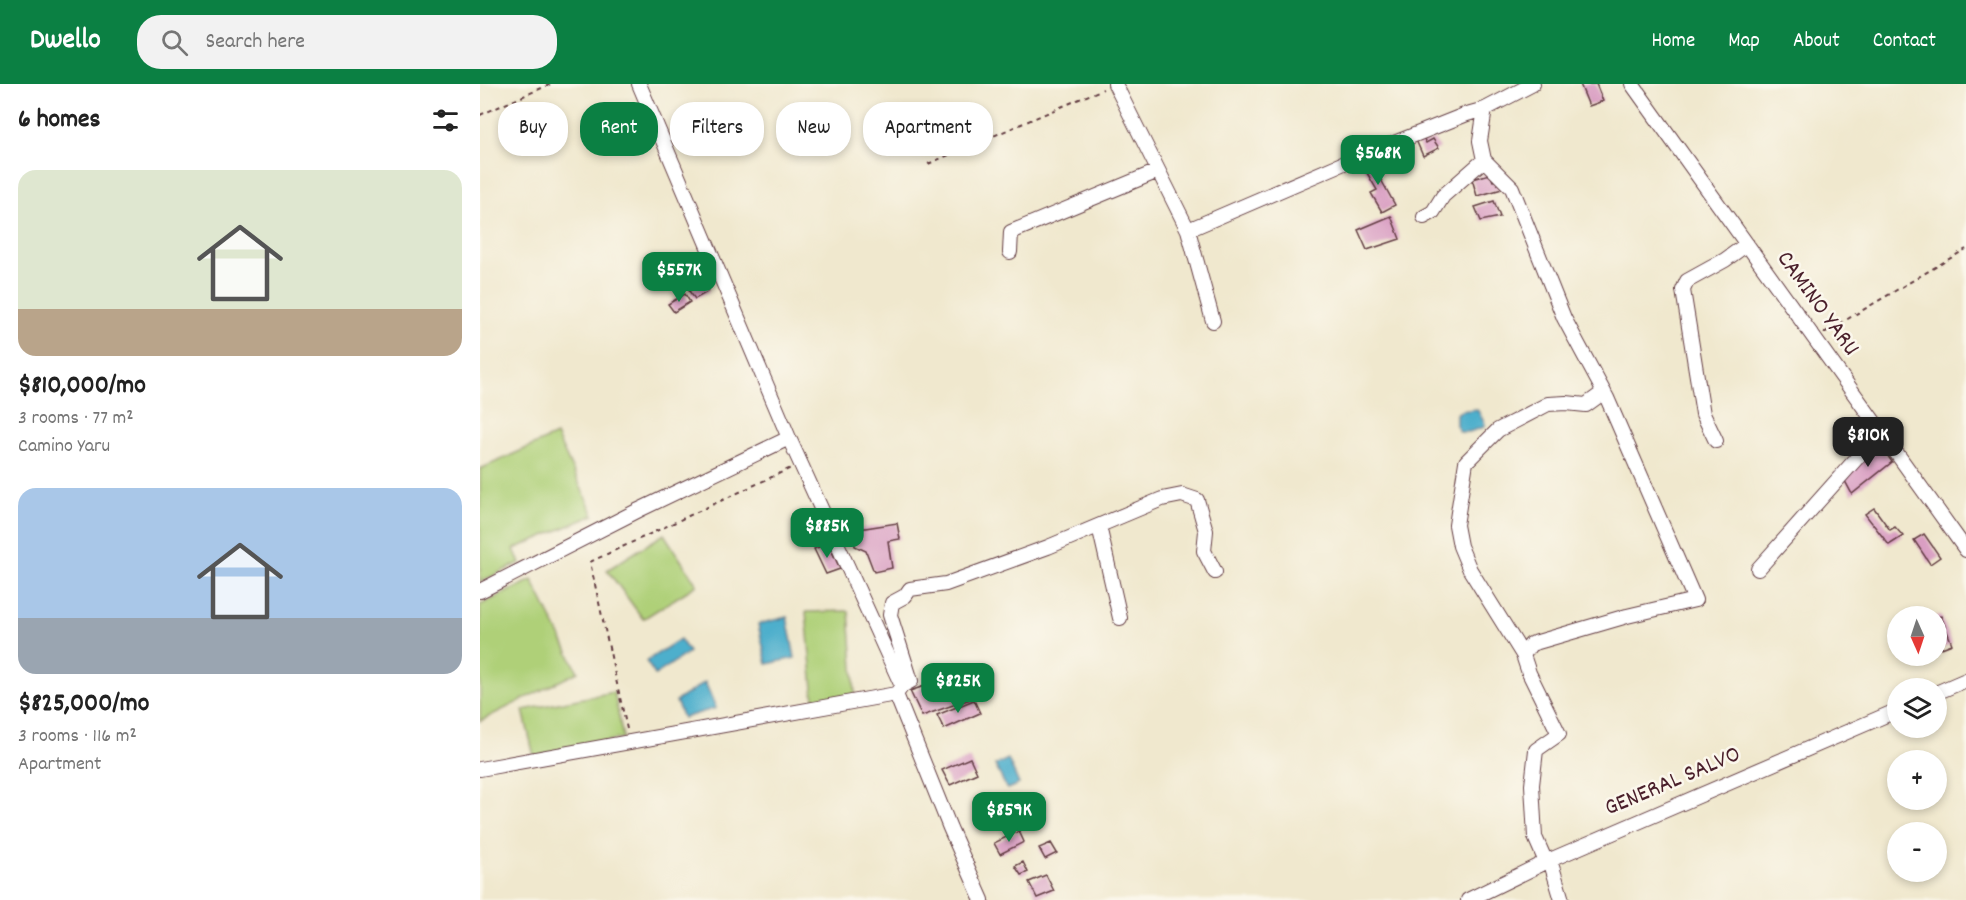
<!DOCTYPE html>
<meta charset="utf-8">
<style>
:root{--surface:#fff;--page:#f2f2f2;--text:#222;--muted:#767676;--accent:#0b8043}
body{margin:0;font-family:Dekko,sans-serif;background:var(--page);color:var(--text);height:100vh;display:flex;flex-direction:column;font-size:22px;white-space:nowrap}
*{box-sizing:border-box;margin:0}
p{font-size:20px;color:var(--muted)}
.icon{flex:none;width:33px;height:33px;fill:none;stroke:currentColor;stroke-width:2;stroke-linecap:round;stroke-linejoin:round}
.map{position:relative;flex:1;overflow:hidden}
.drawer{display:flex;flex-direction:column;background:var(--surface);width:480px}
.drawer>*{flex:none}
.hud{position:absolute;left:18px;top:18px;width:570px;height:54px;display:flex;gap:12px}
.needle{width:39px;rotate:177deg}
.tools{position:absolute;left:1407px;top:522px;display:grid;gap:12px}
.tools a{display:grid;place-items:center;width:60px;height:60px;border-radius:50%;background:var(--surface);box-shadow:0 3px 9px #0003;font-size:30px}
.price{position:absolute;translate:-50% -51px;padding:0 14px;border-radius:12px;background:var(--accent);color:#fff;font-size:20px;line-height:39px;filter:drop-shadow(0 2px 3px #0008)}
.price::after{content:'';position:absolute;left:50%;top:36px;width:18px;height:14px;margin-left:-9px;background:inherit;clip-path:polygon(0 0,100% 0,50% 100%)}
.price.current{background:#222;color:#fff}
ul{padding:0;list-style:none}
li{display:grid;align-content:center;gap:12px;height:318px;padding:0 18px}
li span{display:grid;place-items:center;height:186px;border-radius:18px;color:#555}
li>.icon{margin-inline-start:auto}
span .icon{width:108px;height:108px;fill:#fffc;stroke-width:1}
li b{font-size:26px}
h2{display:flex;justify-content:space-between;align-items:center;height:72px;padding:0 18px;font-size:26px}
.tag{padding:0 21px;border-radius:24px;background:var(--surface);box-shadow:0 3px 9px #0003;font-size:21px;line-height:54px}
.tag.current{background:var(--accent);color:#fff}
header{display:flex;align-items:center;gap:36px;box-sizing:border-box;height:84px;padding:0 30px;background:var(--accent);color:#fff}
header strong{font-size:28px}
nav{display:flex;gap:33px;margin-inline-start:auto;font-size:21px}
.search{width:420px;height:54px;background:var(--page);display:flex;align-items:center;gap:15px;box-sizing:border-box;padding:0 21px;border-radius:24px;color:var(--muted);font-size:22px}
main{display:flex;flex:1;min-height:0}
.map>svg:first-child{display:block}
</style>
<header>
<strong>Dwello</strong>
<div class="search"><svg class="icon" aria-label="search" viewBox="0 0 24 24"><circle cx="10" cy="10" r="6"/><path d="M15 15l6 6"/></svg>Search here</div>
<nav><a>Home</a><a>Map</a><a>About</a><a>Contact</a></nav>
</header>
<main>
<section class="drawer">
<h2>6 homes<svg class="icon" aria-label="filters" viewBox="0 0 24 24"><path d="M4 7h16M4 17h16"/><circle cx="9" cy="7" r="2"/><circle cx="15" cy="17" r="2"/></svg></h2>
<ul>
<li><span style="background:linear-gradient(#dfe7d0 75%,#b9a48a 0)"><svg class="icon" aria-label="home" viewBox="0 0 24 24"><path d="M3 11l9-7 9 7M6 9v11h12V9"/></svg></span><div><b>$810,000/mo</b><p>3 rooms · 77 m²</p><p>Camino Yaru</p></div></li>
<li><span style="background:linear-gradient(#a9c7e8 70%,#9aa5b1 0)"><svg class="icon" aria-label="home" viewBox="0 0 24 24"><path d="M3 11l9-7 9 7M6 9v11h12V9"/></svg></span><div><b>$825,000/mo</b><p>3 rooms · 116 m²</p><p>Apartment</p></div></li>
</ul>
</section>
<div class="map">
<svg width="1486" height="816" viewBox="0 0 1486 816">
<rect width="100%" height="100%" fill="#fbf7ec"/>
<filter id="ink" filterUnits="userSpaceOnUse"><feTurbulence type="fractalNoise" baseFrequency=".0167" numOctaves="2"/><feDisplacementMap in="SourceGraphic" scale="12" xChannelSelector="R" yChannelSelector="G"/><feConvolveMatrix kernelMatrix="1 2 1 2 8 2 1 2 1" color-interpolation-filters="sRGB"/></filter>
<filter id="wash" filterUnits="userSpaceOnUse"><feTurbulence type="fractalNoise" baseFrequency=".008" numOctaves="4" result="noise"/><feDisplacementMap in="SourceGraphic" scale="24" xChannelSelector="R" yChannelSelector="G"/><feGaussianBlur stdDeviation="1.35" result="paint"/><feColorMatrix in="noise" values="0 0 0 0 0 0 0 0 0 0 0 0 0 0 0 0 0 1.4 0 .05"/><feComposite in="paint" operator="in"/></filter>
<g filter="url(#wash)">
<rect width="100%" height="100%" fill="#f0e8ce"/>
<!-- green -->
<path fill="#afd078" stroke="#7c7852" stroke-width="1.5" d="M76,351L114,431L34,465L40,479L0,498V385Z
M184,450L217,501L163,535L127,486Z
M52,496L98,588L0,637V521Z
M369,527L375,611L334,616L326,528Z
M134,608L143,654L54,672L43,626Z"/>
<!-- water -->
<path fill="#4dafcc" stroke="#4c677c" stroke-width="1.5" d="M997,325L1005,340L1004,343L989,348H980L976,341V330L981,327Z
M307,533L315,574L287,580L278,540Z
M200,555L209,568L175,591L166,577Z
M225,598L236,624L203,634L196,617Z
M528,675L539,700L527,705L515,681Z"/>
<g id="blocks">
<!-- building -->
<path fill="#d99ec2" d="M1100,0H1116L1123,17L1109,22Z
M943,53L946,59L953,55L959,64L943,72L936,56Z
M888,72L915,121L902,128L891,109L897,106L880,77Z
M1010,90L1013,97L1018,95L1022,105L997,112L992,95Z
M1014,117L1020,133L1001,137L995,123Z
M911,132L920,155L887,166L878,146Z
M223,174L230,187L205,199L198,185Z
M224,199L229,207L215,215L209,207Z
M205,210L210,218L194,228L188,220Z
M1398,358L1412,378L1372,410L1364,395Z
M1394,424L1410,446L1415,443L1423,452L1409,461L1385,430Z
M417,439L420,455L408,457L412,484L394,488L386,467L375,462L373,446Z
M1444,450L1460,473L1450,480L1434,456Z
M348,459L360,485L346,490L334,465Z
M1461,532L1472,560L1459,565L1456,559V533Z
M453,599L457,606L469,602L493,603L496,613L442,632L430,607Z
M494,616L500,629L464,645L457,631Z
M490,674L497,689L470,701L462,686Z
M539,747L544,758L520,770L514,759Z
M571,759L577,769L565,775L559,764Z
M543,778L548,788L541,791L535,782Z
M566,791L574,807L557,814L549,798Z"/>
</g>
</g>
<g filter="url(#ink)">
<use href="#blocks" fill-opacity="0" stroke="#633d43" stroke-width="1.5"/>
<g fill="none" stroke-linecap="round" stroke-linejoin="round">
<!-- minor casing -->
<g stroke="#633d43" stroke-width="16">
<path id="minor" d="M159,0L309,354L422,602L416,610L470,744L502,816
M635,0L708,146
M1152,0L1486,466
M1004,76L1032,104L1084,234L1127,314L1215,516L1147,532L1051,560L1043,571L1049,589L1079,650L1056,666L1052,701L1055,753L1066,778
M944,133L953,128L963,112L1004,76L1000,57L1005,25L1053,0
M530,168L531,148L678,87
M733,237L708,146L864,79L987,30L1005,25
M1236,357L1223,330L1203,206L1207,197L1245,176L1267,160
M619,442L640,534
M1278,485L1401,347
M0,507L159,426L309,354
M1043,571L990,486L980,462L976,441L986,378L1018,346L1068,320L1086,319L1106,321L1124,308
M422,602L431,597L410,531L412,519L425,512L430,505L466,500L568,463L682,415L702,411L717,416L726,447L724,467L735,488
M1456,609L1486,596
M0,685L416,610
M1070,776L1082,816
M988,816L1070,776L1418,626"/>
</g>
<!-- path -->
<path stroke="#633d43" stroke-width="2" stroke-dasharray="4.5 4.5" stroke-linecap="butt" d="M0,31L71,0
M448,80L623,5
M1344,249L1486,165
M147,645L110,478L311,384"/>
<!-- minor -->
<use href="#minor" stroke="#fff" stroke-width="14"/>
</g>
</g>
<g text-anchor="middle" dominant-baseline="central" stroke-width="5" stroke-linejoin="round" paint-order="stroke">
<!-- street labels -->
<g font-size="24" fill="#4a1f2b" stroke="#fbf7ec">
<text transform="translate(1337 220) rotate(54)">CAMINO YARU</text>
<text transform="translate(1193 698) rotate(-23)">GENERAL SALVO</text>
</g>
</g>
</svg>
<div class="tools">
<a><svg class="needle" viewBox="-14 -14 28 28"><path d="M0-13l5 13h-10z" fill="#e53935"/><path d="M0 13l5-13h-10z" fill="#767676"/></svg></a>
<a><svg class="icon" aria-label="layers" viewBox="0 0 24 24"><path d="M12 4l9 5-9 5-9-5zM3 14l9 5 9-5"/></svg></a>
<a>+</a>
<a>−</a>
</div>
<b class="price" style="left:898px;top:102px">$568K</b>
<b class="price" style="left:199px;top:219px">$557K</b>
<b class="price current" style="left:1388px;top:384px">$810K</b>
<b class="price" style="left:347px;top:475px">$885K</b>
<b class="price" style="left:478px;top:630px">$825K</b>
<b class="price" style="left:529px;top:759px">$859K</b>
<div class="hud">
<a class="tag">Buy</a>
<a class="tag current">Rent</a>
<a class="tag">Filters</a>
<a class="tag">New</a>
<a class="tag">Apartment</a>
</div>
</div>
</main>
